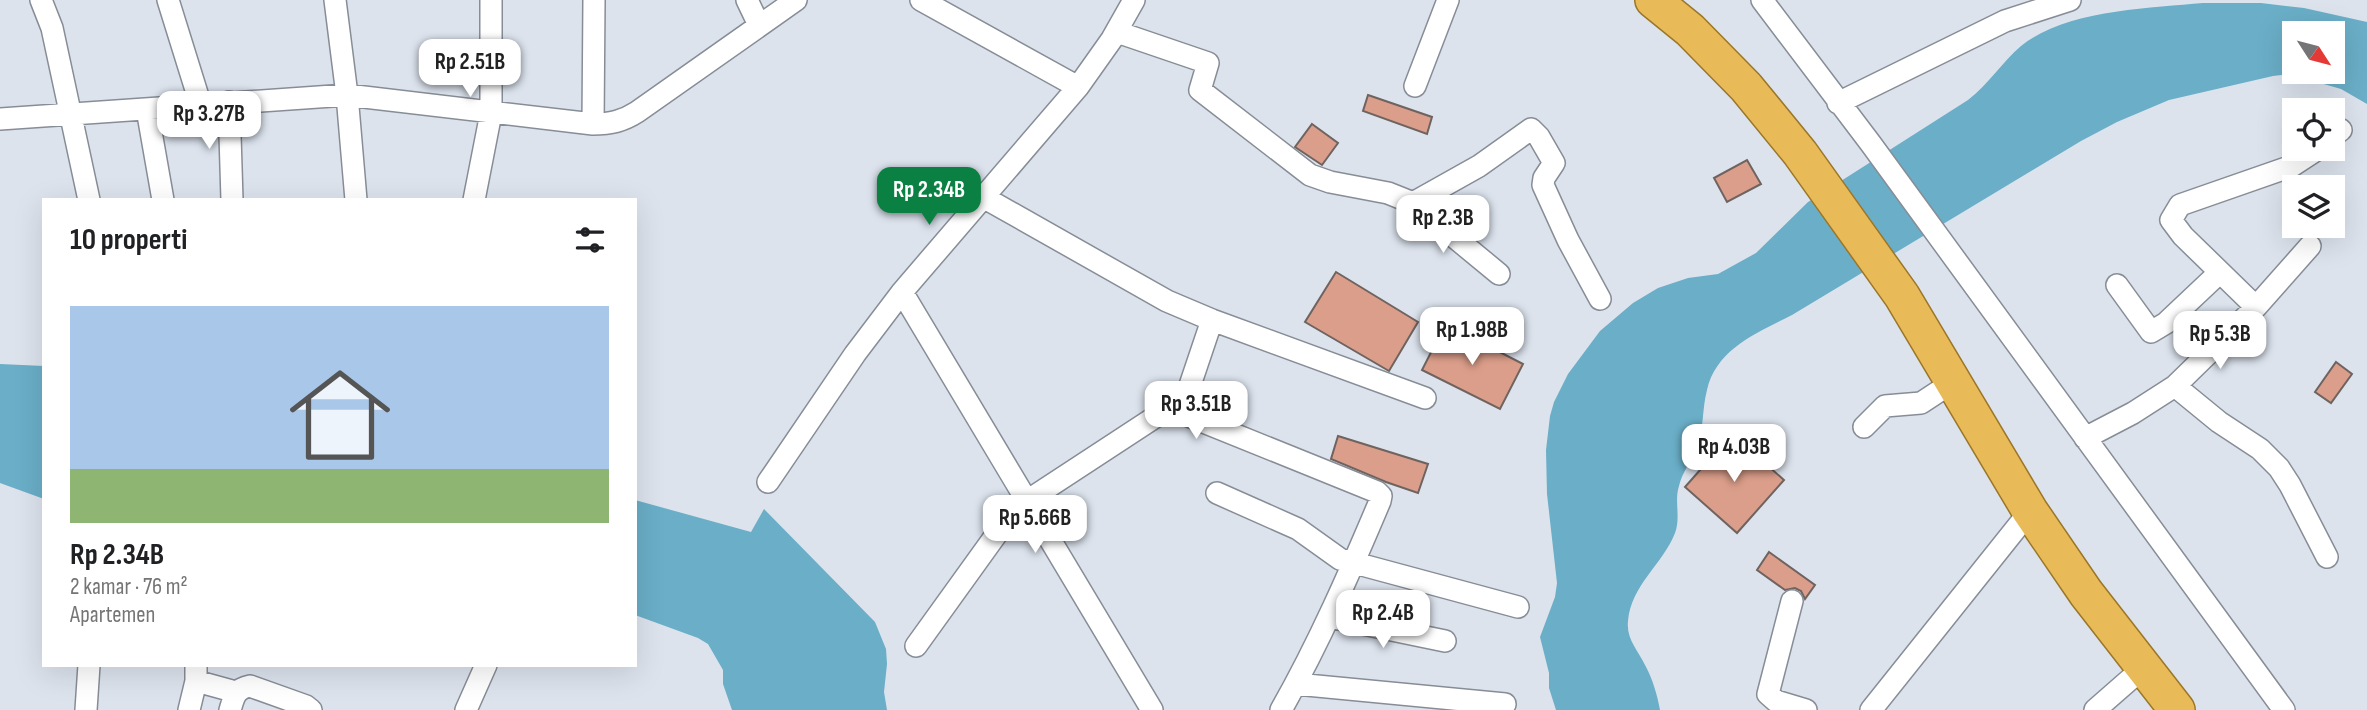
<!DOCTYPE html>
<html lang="id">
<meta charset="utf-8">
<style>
:root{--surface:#fff;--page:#f6f6f6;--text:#202124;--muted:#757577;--line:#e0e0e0;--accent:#0b8043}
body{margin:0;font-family:"Sofia Sans Condensed",sans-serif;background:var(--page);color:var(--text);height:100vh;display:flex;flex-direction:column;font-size:26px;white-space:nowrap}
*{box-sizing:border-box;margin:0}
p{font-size:23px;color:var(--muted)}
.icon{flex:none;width:38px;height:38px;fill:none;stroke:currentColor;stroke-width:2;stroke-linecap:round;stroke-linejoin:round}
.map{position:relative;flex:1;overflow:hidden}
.details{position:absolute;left:42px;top:198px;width:595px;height:469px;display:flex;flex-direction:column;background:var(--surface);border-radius:0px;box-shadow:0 7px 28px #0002}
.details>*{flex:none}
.needle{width:46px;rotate:126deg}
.buttons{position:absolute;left:2282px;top:21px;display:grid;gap:14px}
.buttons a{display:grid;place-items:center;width:63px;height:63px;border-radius:0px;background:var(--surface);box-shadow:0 7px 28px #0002;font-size:35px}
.price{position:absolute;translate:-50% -60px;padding:0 16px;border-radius:14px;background:#fff;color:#222;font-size:23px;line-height:46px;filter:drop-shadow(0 2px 4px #0008)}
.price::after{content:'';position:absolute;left:50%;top:42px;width:21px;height:16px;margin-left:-10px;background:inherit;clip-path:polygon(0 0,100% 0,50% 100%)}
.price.selected{background:var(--accent);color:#fff}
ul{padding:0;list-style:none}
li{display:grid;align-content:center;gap:14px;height:371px;padding:0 28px}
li+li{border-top:2px solid var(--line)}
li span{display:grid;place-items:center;height:217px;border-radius:0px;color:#555}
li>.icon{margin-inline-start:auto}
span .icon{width:126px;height:126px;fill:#fffc;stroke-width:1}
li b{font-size:30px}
h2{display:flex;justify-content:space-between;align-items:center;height:84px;padding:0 28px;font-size:30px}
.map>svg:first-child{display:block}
</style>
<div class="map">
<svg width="2367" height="710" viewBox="0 0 2367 710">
<rect width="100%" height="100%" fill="#dce3ed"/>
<!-- water -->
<path fill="#6aaec7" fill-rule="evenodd" d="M2203,3H2261L2304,8L2367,22V104L2341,89L2289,74L2273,76L2169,100L2117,122L2081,141L1792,315C1758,332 1716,349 1707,390C1702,408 1704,429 1697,447C1692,461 1682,472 1679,486C1674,501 1681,517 1675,533C1663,564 1631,585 1628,621C1626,639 1638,650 1645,665C1653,680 1657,694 1660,710H1556L1549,688V673L1540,637L1555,597L1557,583L1547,494L1546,450L1550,416L1554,402L1568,374L1600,331L1633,303L1658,288L1688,278L1718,274L1756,253L1808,202L1968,100C1989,84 2002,62 2021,46C2065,10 2149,8 2203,3ZM2294,33H2333V72H2294Z
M0,364L44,366V499L0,483Z
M635,500L751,532L764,509L875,622L886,649L887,664L884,692L887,710H732L723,684V670L708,644L698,638L635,615Z"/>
<!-- building -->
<path fill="#db9e8a" stroke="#6f6360" stroke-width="2" d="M1368,95L1432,117L1427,134L1363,111Z
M1312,124L1338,143L1322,165L1295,147Z
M1747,160L1761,184L1727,202L1714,178Z
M1336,272L1418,322L1389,371L1305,322Z
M1449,317V326L1523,364L1500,409L1422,370Z
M2336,362L2352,374L2331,403L2315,392Z
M1732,434L1784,480L1737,533L1685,487Z
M1338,436L1428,464L1418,493L1386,482L1331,459Z
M1769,552L1815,585L1805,599L1801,591L1795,588L1785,590L1757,570Z"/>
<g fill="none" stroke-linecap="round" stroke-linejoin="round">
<!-- minor casing -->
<g stroke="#878d96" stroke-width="24">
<path id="minor" d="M41,0L52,28L89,200
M168,0L201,106
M335,0L347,95L356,200
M747,0L759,25
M921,0L1078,87
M1762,0L1871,144L2284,710
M1117,32L1208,63L1200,90L1310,175L1330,182L1388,193L1413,203L1479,166L1531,129L1539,137L1554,163L1544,178L1543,185L1568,240L1600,299
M1415,86L1448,0
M229,102L232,200
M1838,103L2005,21L2070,0
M147,109L163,200
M0,119L347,95L593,124C611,124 623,121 637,112L796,0
M593,124L594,0
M2333,136L2341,130
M983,197L1167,301L1212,320L1425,398
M474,200L491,113V0
M1413,203L1499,274
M2117,285L2151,332L2166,323L2219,273
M902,292L1152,710
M2256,307L2183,236L2171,220L2180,205L2292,166L2318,149
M2175,386L2219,422L2260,449L2279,468L2290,485L2327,557
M1181,412L1212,320
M1864,427L1885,406L1921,403L1953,382
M2085,438L2133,413L2175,386L2256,307L2310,246
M768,482L855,354L902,292L1078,87L1112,39L1134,0
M1217,493L1298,529L1340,559L1518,607
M1027,501L1169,408L1377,492L1381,496L1380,501C1350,572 1319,643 1281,710
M1792,601L1768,694L1776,701L1806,710
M1329,617L1445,641
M916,646L1024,496
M196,681L236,692
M1296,684L1505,704
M86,710L89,665
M189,710L196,681V665
M230,710C234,697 235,689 250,686L306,706L311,710
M466,710L486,665
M1871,710L2030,511
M2095,710L2143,668"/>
</g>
<!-- trunk casing -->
<g stroke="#9b7628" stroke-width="38">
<path id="trunk" d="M1653,0L1690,30L1746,87L1800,153L1902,296L2030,511L2086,593L2177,710"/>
</g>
<!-- minor -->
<use href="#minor" stroke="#fff" stroke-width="21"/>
<!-- trunk -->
<use href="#trunk" stroke="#e8ba58" stroke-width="35"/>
</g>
</svg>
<div class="buttons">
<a><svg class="needle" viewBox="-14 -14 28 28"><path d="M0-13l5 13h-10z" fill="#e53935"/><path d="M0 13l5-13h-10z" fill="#757577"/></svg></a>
<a><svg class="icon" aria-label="locate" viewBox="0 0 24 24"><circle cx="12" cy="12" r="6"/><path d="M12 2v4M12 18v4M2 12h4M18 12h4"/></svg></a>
<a><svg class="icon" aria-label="layers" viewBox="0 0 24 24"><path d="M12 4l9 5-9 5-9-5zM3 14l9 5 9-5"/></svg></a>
</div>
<b class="price" style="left:470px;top:99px">Rp 2.51B</b>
<b class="price" style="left:209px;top:151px">Rp 3.27B</b>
<b class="price selected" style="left:929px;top:227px">Rp 2.34B</b>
<b class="price" style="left:1443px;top:255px">Rp 2.3B</b>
<b class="price" style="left:1472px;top:367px">Rp 1.98B</b>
<b class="price" style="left:2220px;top:371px">Rp 5.3B</b>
<b class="price" style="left:1196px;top:441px">Rp 3.51B</b>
<b class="price" style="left:1734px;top:484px">Rp 4.03B</b>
<b class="price" style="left:1035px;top:555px">Rp 5.66B</b>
<b class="price" style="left:1383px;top:650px">Rp 2.4B</b>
<section class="details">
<h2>10 properti<svg class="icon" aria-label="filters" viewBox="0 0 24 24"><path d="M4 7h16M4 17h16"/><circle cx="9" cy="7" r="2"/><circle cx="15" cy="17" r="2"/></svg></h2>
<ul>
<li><span style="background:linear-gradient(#a9c7e8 75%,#8fb573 0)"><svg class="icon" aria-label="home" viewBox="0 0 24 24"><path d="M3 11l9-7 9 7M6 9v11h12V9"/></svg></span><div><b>Rp 2.34B</b><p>2 kamar · 76 m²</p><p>Apartemen</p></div></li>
</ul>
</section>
</div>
